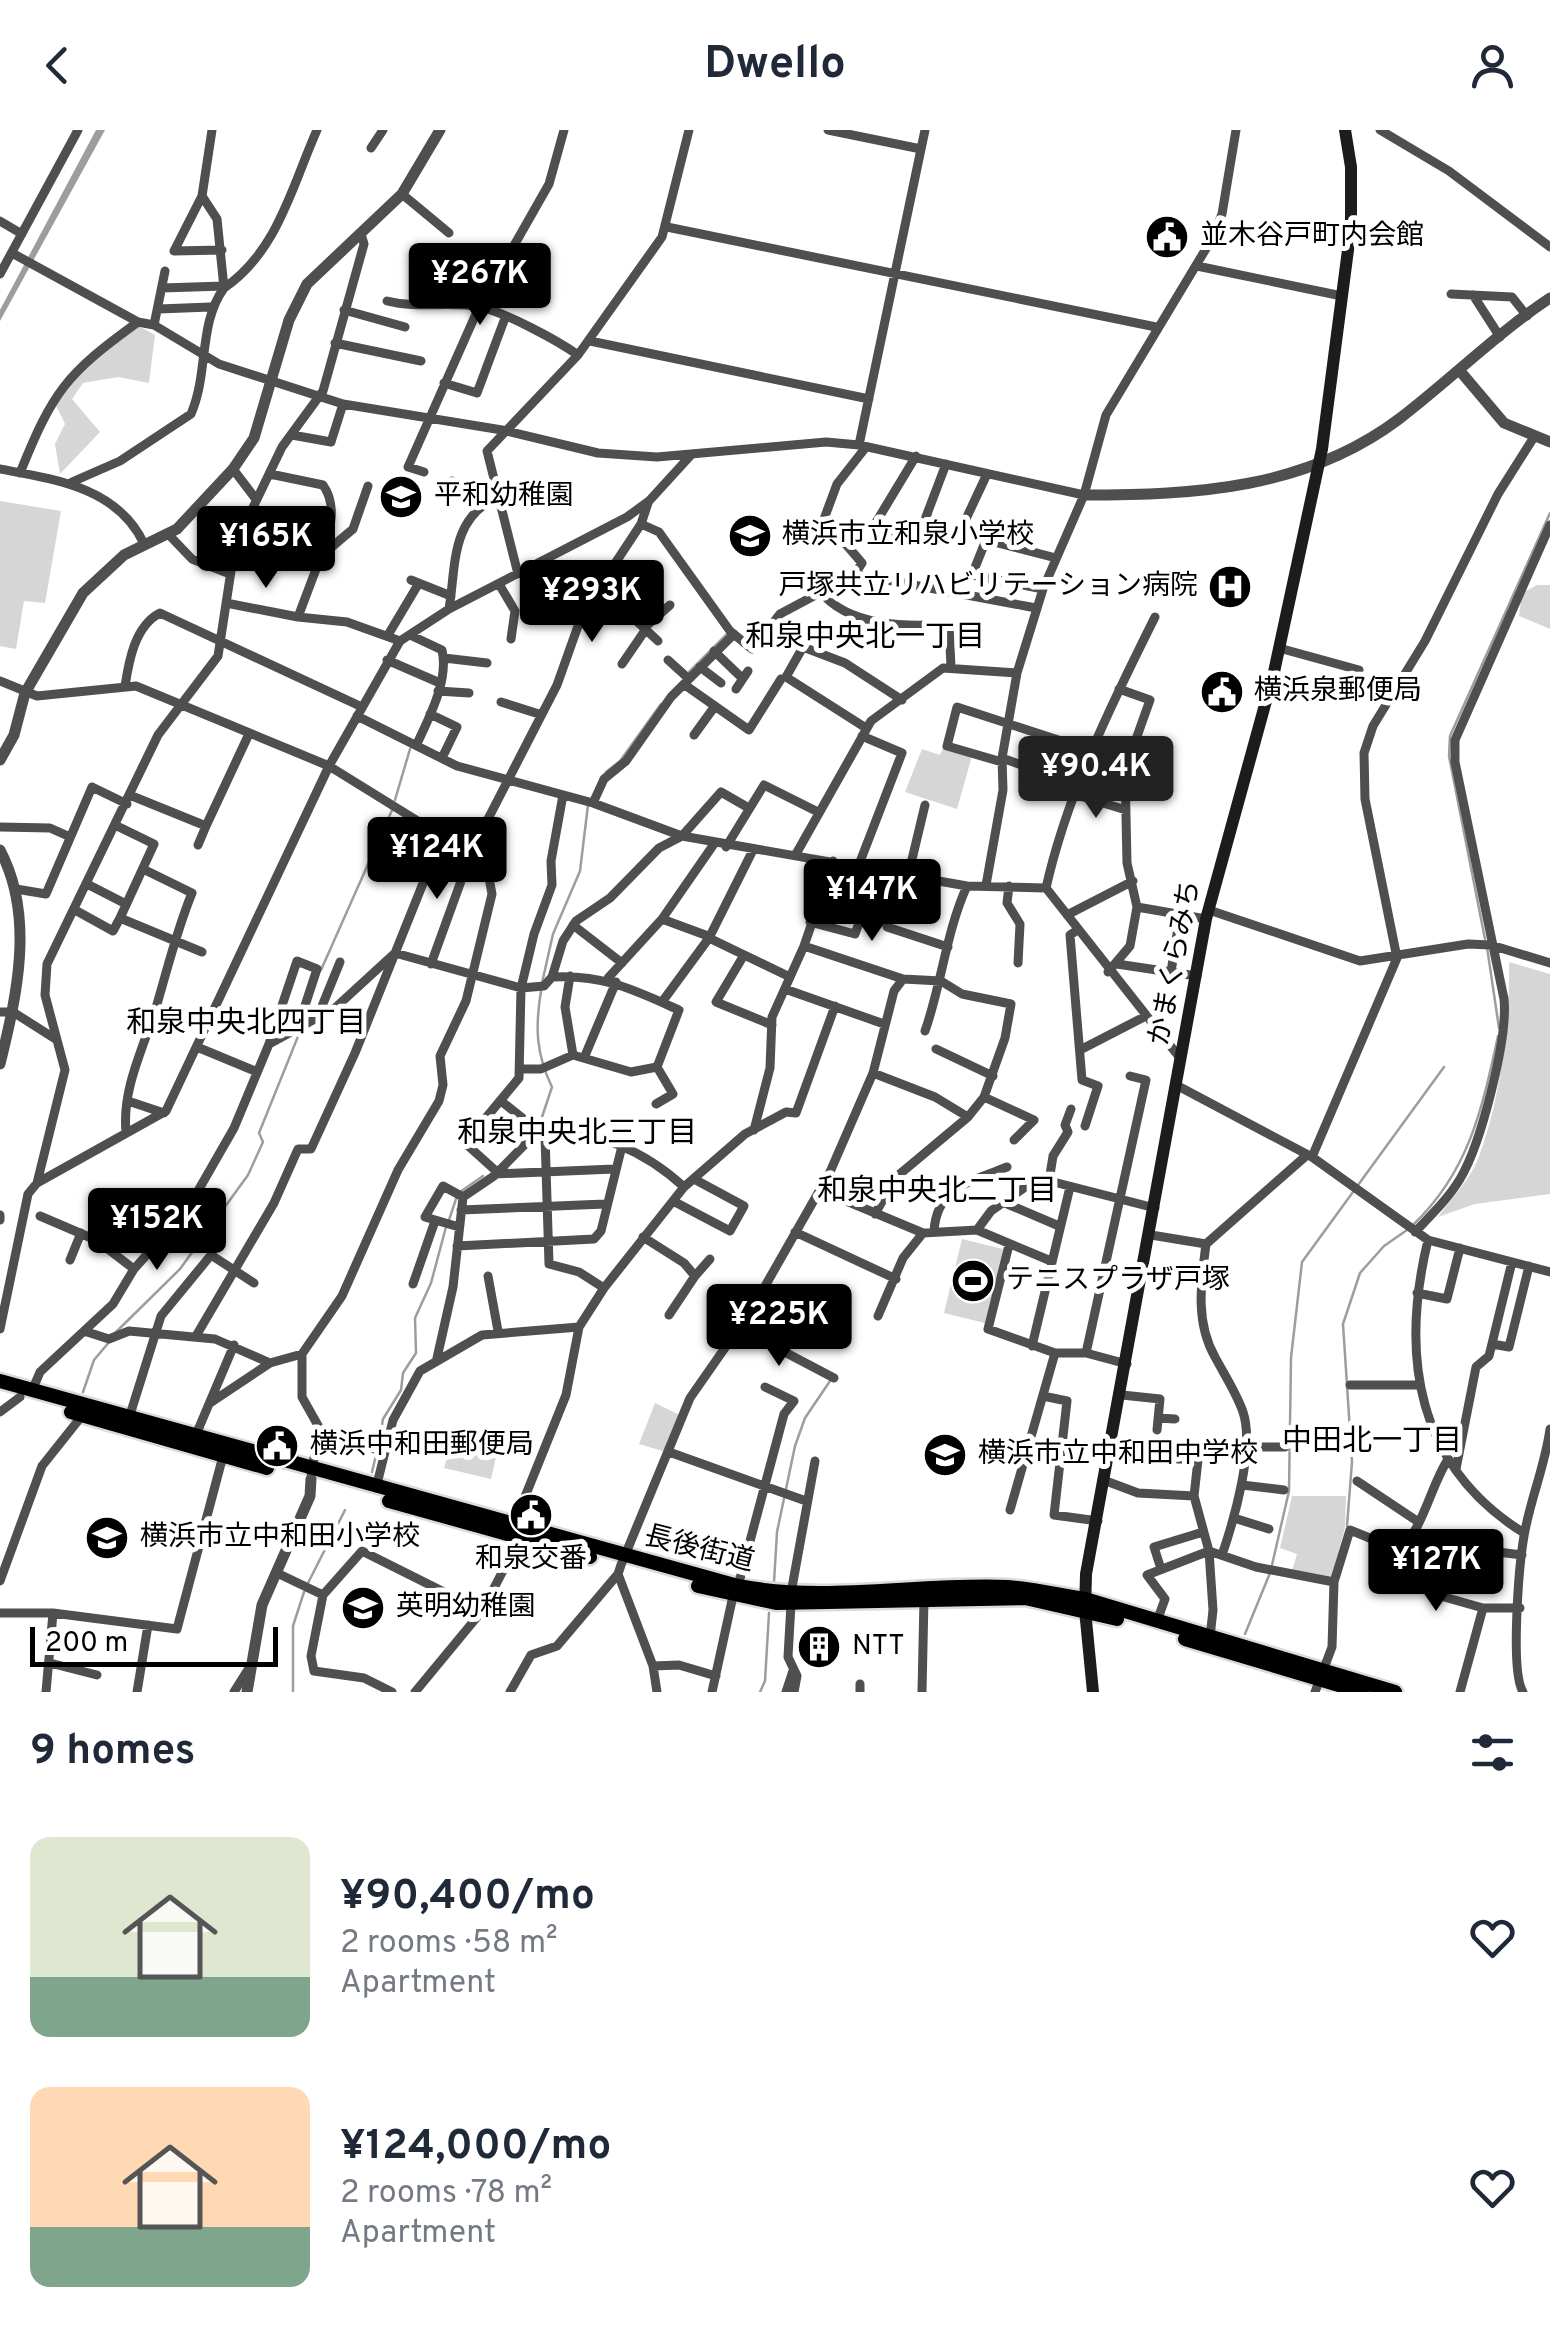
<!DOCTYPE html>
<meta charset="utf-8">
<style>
:root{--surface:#fff;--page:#f2f2f3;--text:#1f2937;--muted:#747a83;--accent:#000}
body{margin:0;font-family:Overpass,"Noto Sans JP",sans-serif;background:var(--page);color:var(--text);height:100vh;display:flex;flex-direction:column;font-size:38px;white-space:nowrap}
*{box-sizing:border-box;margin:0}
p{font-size:32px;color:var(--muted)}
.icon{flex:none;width:55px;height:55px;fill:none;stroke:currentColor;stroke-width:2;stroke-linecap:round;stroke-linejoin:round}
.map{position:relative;height:1562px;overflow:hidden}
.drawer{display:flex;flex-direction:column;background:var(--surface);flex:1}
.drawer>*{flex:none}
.scale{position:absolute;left:30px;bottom:25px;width:248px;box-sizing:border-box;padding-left:10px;border:5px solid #000;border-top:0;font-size:28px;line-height:35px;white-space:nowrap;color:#000;-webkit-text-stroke:8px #fff;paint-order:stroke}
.price{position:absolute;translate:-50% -85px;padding:0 22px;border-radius:10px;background:var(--accent);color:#fff;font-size:32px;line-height:65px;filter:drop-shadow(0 2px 5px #0008)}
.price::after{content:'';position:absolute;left:50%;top:60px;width:30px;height:22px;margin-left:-15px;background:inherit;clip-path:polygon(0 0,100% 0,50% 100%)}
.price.on{background:#222;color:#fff}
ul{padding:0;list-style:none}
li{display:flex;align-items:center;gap:30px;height:250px;padding:0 30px}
li span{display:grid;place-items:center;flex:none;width:280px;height:200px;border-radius:20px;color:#555}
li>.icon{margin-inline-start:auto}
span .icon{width:120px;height:120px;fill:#fffc;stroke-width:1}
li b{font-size:42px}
h2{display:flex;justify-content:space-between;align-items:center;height:120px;padding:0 30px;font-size:42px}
header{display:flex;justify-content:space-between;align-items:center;height:130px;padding:0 30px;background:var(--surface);font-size:45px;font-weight:700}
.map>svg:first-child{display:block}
</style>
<header><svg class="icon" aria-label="back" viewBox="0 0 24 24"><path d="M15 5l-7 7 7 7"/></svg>Dwello<svg class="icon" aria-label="person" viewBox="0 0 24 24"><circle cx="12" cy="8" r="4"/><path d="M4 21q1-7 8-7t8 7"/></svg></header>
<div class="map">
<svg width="1550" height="1562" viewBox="0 0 1550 1562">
<rect width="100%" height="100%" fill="#fff"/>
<!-- green -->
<path fill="#d6d6d6" d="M137,195L155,205L149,253L118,247L83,253L72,269L100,302L60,344L55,314L65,294L54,271L75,245Z
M0,371L61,381L45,473L24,471L16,519L0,516Z
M1537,455H1550V499L1519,486L1522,463Z
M943,618L972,626L957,679L905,662L922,619L940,625Z
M1509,832L1550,844V1064L1475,1074L1438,1087C1451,1069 1470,1049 1478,1029C1501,969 1510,891 1509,832Z
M962,1109L1003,1119L985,1193L944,1183Z
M655,1273L680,1285L666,1322L639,1314Z
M456,1299L500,1310L491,1349L444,1338Z
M1292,1366H1346L1345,1398L1331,1448L1292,1441L1297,1424L1280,1418Z"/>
<!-- water -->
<path fill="#9d9d9d" d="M96,0H105L0,191V180Z"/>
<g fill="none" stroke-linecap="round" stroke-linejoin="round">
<!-- stream -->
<path stroke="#9d9d9d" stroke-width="2.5" d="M689,542L727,504
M606,642L620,631L661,574
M395,670L410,619
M1485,809L1449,626L1450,606L1550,383
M1487,817L1499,898
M321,840L393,678
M542,853L553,804L580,741L588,675
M541,861C535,897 536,924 552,957L542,987
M460,1062L483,1046
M449,1090L456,1069
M1413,1095C1469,1041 1482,980 1498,906
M114,1204L180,1139L248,1045L263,1012L259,1003L301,899
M83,1262L94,1230L110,1211
M378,1317L383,1289L401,1260L403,1243L416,1223L415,1188L431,1153L446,1097
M372,1342L376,1325
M1347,1396L1352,1332L1343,1194L1360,1143L1384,1116L1407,1100
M1272,1435L1289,1361L1291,1228L1302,1132L1444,937
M774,1452L777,1402L795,1316L805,1288L830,1251
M307,1455L345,1380
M1245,1504L1270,1443
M293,1562V1496L304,1462
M760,1562L765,1551L769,1483"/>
<!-- primary casing -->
<g stroke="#dbdbdb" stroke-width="19">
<path id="primary" d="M0,1251L738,1456C828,1473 918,1453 1008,1457C1034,1459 1059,1465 1085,1469L1395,1562
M71,1282L267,1338
M389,1371L590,1427
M698,1456L776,1473L1025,1468L1117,1489
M1185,1509L1362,1562"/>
</g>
<!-- minor -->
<path stroke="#4f4f4f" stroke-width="9" d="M828,0L921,19
M1380,0L1449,41L1550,117
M371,18L383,0
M402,64L449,103
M202,66L174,121L222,120
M0,91L22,104
M667,97L1156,197
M12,123L138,192L154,195L219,234L343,274L502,300L598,323L657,327L826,312L859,315L1084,365
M1197,136L1342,166
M0,144L78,0
M162,158L224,156
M224,158C278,121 292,56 317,0
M1451,164L1512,167L1527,186
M1473,165L1500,207
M387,171C419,179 450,171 481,177C506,183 557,210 578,225
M159,179L210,177
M344,180L405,197
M154,195L165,141
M590,211L869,269
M335,213L421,231
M444,253L477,263L505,188
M292,305L331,312L343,274
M859,315L925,0
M916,326L875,394L916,413L946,334
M0,339C53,349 118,357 144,414
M233,339L255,368
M424,342L408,337L479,177L549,54L564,0
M20,343C53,261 66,244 138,192
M270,344L323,355C338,376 329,400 325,424
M452,351L482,374
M72,352L120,331L191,284C209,242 198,194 224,158L217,89L202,66L212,0
M368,356L353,399L321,426L298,487L347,492L400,511
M929,388L958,406L987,344
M641,394L659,402L730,501L752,519L780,484L855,444L1036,478
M169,405L192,429L230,444
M518,444L487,321L578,225L662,107L689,0
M855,444L862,433L824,389L837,354L866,317
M411,450L451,466
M499,454L515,481L511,509
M1043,459L972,445L986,410L1056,428
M820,461C848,497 907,497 949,494L951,537
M226,473L298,487
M449,479C456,438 450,389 496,368
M583,482L612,490L630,485L658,511
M645,497L670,475
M388,505L419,453
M410,505L442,520C449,551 429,587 417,614
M1279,518L1359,540
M714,521L742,548
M444,528L487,533
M387,530L440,553
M668,530L689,549
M622,534L646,499
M700,537L721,553
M0,551L37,566L136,556L329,636L442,706L473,718L431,834
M685,555L749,600L781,549
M125,556C129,530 135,496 160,483L362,577
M736,559L748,541
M438,561L469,563
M501,572L539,584
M430,584L457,597L442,628
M357,586L457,636L593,673L682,706L967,756L1046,758
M866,598L786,547L803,517L845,533L902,570
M694,605L715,576
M1002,628L1080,656
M1090,629L1125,640
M1002,632L947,616L957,577L1092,621
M1077,665L1126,680
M132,666L206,696L248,606
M593,673L604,649L626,631L671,567L734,504
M117,696L154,714L120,788L202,822
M0,697L50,698L68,706
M198,715L206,696
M726,717L764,655L818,682
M796,724L871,591L943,538L1017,543
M858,737L902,623L862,606
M903,744L887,797L948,817
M908,746L925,675
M89,755L126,774
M986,755L1003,660L1002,628L1017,543L1043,459L1084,365L1106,285L1213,107L1222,84L1236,0
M1009,756L1007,773L1020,794L1018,833
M1046,758C1067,664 1112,573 1155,487
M1046,758L1180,928
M16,759L46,764L92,657L127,674
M1137,777L1206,789
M75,780L113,801L120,788
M1209,780L1360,831L1468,814L1491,815L1550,833
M1067,785L1133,751
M662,789L708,806
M810,792L855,804L878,740
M573,795L622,833
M1076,801L1070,805L1082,950L1098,956L1085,996
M709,808L790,847
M804,816L903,849L941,851L962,864L1011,874L1005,908L984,967L968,987L895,1048L875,1084
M744,825L716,872L772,895
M1117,834L1197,846
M1108,842L1130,816L1137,777L1127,733L1125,640L1150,570L1119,559
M1171,842L1180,785
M552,847L563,811L576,791L610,768L659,718L682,706L721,662L747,677
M608,848L662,789L714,714
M785,859L884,894
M662,872L709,808L752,722
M0,882H13L57,910
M318,886L340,832
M925,901C942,853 946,802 967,756
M269,914L297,831L317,839L298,897
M197,917L255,941
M936,919L993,946
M1080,920L1144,887
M584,928L616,852
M520,939H541L573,925
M873,943L935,967L968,987
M1178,956L1312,1027L1428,1110L1550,1142
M984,967L1034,990L1014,1010
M128,971L164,983
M501,971L545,1006C595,996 648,1024 684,1057
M656,974L673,964L657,937
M754,1000L770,938L772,887L804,816L833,731
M126,1002C122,960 142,921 155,881C167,841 176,802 192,763L143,739
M545,1006L549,1134L579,1142L604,1158
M1312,1027L1397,828L1365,669L1364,623L1373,596L1425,511L1498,364L1534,307
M496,1041L465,1013L519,948L521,858L534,804L552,755L551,731L563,665
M495,1044L614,1039
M1049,1051L1053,1026L1068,1002L1065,995L1071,979
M37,1053L65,940L45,865L47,834L158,605L218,526L235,415L282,317L323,261L364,114L361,104
M820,1060L923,1103
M673,1071L730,1101L744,1076L694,1049
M1005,1073L1059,1096
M461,1080L605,1074
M0,1085V1090
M40,1086L96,1110L134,1139
M459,1097L425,1087L443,1056L463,1067
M977,1100L991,1081L1038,1048L1155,1078
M934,1101C937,1056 971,1052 1007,1037
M795,1102L896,1149
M1415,1102C1431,1085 1448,1069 1460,1049C1481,1014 1508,909 1504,869L1455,632V610L1550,395
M1151,1105L1206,1114
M643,1107L684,1133L695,1146L669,1185
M1428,1110C1400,1226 1416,1336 1524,1403
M1009,1115L988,1199L1055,1223H1086L1127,1234
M457,1116L594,1109L601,1101L622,1016
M70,1130L81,1103
M488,1146L498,1201
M695,1146L710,1129
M413,1154L435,1091
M1417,1163L1447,1169L1460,1118
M878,1186L903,1128L923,1103L977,1100L1051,1131
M739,1198L834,1248
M0,1199L28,1064L37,1053L166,981L329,636L400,511L449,479L627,387L649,371L691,325
M84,1201L109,1209L129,1201L215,1209L270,1233L302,1224
M196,1206L274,1073L298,1019H311L355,923L442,706
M1492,1214L1509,1217L1529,1136
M1032,1216L1070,1057
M1086,1223L1146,950L1130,946
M437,1228L453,1157L463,1067L494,1046L537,1002
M1350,1255H1420
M32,1261L40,1242L113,1174L134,1139L187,1080L234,998L269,914L335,878L395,823L521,858L544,856L552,847C603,844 634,860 679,880L657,937L631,942L573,925L565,877L570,846
M1122,1265L1160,1269L1157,1300
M1043,1266L1067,1271L1054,1385L1098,1391
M210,1273L270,1233
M0,1282L20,1267
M129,1288L161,1186L211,1125L254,1153
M1158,1288L1175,1289
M319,1304L385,1322
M195,1307L234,1215
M1029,1315L1061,1319
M1243,1317H1285
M669,1322L806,1371
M1159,1328L1198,1330L1194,1366
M1456,1339L1476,1237L1489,1226L1512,1132
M311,1343L320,1299L302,1267V1224L342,1166L398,1040L439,971L443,955L440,926L466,871L492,764L489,748L473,718L557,555L583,482L641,394L648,373
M1106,1351L1138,1363L1194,1366L1209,1421L1213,1480L1210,1507
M1357,1351L1417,1391
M1242,1355L1284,1360
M376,1358L393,1290L420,1241L482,1205L579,1197
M1010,1380L1055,1223
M1234,1388L1269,1399
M514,1394L566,1265L579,1197L604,1158L684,1057L745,1004L786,982L796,983L835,876
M1410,1411L1522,1425
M1430,1413V1463L1483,1478H1520
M1222,1425C1234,1390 1255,1318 1243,1282C1237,1264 1224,1244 1215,1227C1195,1192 1201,1153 1206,1114L1307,1025
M1161,1439L1154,1417L1203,1402
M277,1443L323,1465L311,1526L314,1541L364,1548L392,1562
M0,1451L42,1336L85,1282
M738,1456L784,1284L794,1271L765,1257
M791,1463L815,1331
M323,1465L362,1421L482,1481
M791,1474L788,1527L797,1546L794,1562
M0,1483H53L177,1499L223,1326
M1157,1491L1165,1469L1147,1445L1209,1421L1256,1437L1334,1452
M50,1533L97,1545
M653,1536L679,1535L716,1546
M46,1562L53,1483
M137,1562L148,1495
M234,1562L251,1535
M415,1562L482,1481L520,1408
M510,1562L531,1525L557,1516L618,1444
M657,1562L653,1536L618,1444L621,1435L690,1268L752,1179L830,1042L873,943L894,861L903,849
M712,1562L733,1466
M786,1562L793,1541
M860,1562V1554
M922,1562L924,1469
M1315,1562L1332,1517L1334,1452L1350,1400L1399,1420C1423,1400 1430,1358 1447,1331
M1460,1562L1483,1478
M1523,1562C1510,1541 1519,1435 1524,1406C1530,1370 1545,1336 1550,1299"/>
<!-- tertiary -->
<path stroke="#4f4f4f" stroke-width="11" d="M1460,241L1504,293L1550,312
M1084,365C1196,365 1306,359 1399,289C1450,250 1497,203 1550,168
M0,630L14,605L25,563L83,463L124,425L177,399L233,339L254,308L289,190L307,154L402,64L440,0
M0,720C35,786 17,865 0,934
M247,1562L262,1475L310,1366L311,1349"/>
<!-- secondary -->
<path stroke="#1c1c1c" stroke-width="12" d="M1093,1562L1085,1480L1086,1444L1206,789L1274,542L1322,319L1351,97V37L1345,0"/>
<!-- primary -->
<use href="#primary" stroke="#000" stroke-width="14"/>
</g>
<!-- icons -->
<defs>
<g id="civic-disc" transform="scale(2.25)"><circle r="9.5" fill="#000" stroke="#fff"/><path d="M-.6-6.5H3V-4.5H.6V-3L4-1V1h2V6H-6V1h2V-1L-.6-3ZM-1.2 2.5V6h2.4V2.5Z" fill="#fff"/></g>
<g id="school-disc" transform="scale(2.25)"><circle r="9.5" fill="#000" stroke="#fff"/><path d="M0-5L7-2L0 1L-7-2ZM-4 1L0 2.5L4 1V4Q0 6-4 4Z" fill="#fff"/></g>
<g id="hospital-disc" transform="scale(2.25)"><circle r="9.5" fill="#000" stroke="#fff"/><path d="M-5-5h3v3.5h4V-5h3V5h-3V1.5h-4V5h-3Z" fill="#fff"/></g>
<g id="stadium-disc" transform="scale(2.25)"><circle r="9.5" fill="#000" stroke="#fff"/><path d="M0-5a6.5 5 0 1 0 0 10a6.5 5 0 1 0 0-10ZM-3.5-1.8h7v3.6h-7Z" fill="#fff"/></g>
<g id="building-disc" transform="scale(2.25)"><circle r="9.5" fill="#000" stroke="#fff"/><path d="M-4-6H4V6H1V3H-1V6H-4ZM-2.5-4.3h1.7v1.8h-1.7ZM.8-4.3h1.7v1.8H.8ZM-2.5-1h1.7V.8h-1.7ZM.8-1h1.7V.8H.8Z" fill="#fff"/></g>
</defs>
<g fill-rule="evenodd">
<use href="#civic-disc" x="1167" y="107"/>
<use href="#school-disc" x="401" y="367"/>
<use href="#school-disc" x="750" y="406"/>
<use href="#hospital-disc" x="1230" y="457"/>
<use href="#civic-disc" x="1222" y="562"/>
<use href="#stadium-disc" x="973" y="1151"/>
<use href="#civic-disc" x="277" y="1316"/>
<use href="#school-disc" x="945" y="1325"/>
<use href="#civic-disc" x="531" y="1385"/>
<use href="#school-disc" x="107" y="1408"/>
<use href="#school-disc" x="363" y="1478"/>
<use href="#building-disc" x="819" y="1517"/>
</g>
<g text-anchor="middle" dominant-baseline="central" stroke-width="10" stroke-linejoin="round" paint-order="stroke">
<!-- poi labels -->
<g font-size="28" fill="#000" stroke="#fff" text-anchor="start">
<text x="1200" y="107">並木谷戸町内会館</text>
<text x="434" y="367">平和幼稚園</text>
<text x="782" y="406">横浜市立和泉小学校</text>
<text x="1198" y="457" text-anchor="end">戸塚共立リハビリテーション病院</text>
<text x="1254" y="562">横浜泉郵便局</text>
<text x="1006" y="1151">テニスプラザ戸塚</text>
<text x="310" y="1316">横浜中和田郵便局</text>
<text x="978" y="1325">横浜市立中和田中学校</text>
<text x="140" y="1408">横浜市立中和田小学校</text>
<text x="531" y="1430" text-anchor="middle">和泉交番</text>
<text x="396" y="1478">英明幼稚園</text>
<text x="852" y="1517">NTT</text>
</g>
<!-- street labels -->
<g font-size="28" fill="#000" stroke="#fff">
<text transform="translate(1176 833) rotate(-79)">かまくらみち</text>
<text transform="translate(699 1420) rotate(14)">長後街道</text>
</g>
<!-- neighbourhood labels -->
<g font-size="30" fill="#000" stroke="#fff">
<text x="865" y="508">和泉中央北一丁目</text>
<text x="246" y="894">和泉中央北四丁目</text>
<text x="577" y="1004">和泉中央北三丁目</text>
<text x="937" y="1062">和泉中央北二丁目</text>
<text x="1372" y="1312">中田北一丁目</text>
</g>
</g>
</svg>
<div class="scale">200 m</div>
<b class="price" style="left:480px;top:198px">¥267K</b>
<b class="price" style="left:266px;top:461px">¥165K</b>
<b class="price" style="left:592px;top:515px">¥293K</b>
<b class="price on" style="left:1096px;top:691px">¥90.4K</b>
<b class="price" style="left:437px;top:772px">¥124K</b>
<b class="price" style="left:872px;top:814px">¥147K</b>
<b class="price" style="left:157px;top:1143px">¥152K</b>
<b class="price" style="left:779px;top:1239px">¥225K</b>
<b class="price" style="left:1436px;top:1484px">¥127K</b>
</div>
<section class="drawer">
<h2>9 homes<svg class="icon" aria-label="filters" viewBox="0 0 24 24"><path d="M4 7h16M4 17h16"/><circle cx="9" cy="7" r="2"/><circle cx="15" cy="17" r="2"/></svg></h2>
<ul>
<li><span style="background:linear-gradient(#dfe7d0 70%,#7fa58c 0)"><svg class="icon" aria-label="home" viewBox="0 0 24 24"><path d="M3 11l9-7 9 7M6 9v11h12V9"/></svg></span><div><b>¥90,400/mo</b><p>2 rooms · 58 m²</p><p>Apartment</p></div><svg class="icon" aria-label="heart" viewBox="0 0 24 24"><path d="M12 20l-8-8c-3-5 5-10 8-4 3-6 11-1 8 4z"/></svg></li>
<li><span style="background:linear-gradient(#ffd9b3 70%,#7fa58c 0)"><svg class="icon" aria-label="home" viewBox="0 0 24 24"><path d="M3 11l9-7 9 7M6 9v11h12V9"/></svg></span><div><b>¥124,000/mo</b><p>2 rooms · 78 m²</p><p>Apartment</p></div><svg class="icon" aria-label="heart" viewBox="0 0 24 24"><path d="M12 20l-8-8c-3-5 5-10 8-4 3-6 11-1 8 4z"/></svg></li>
</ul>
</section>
